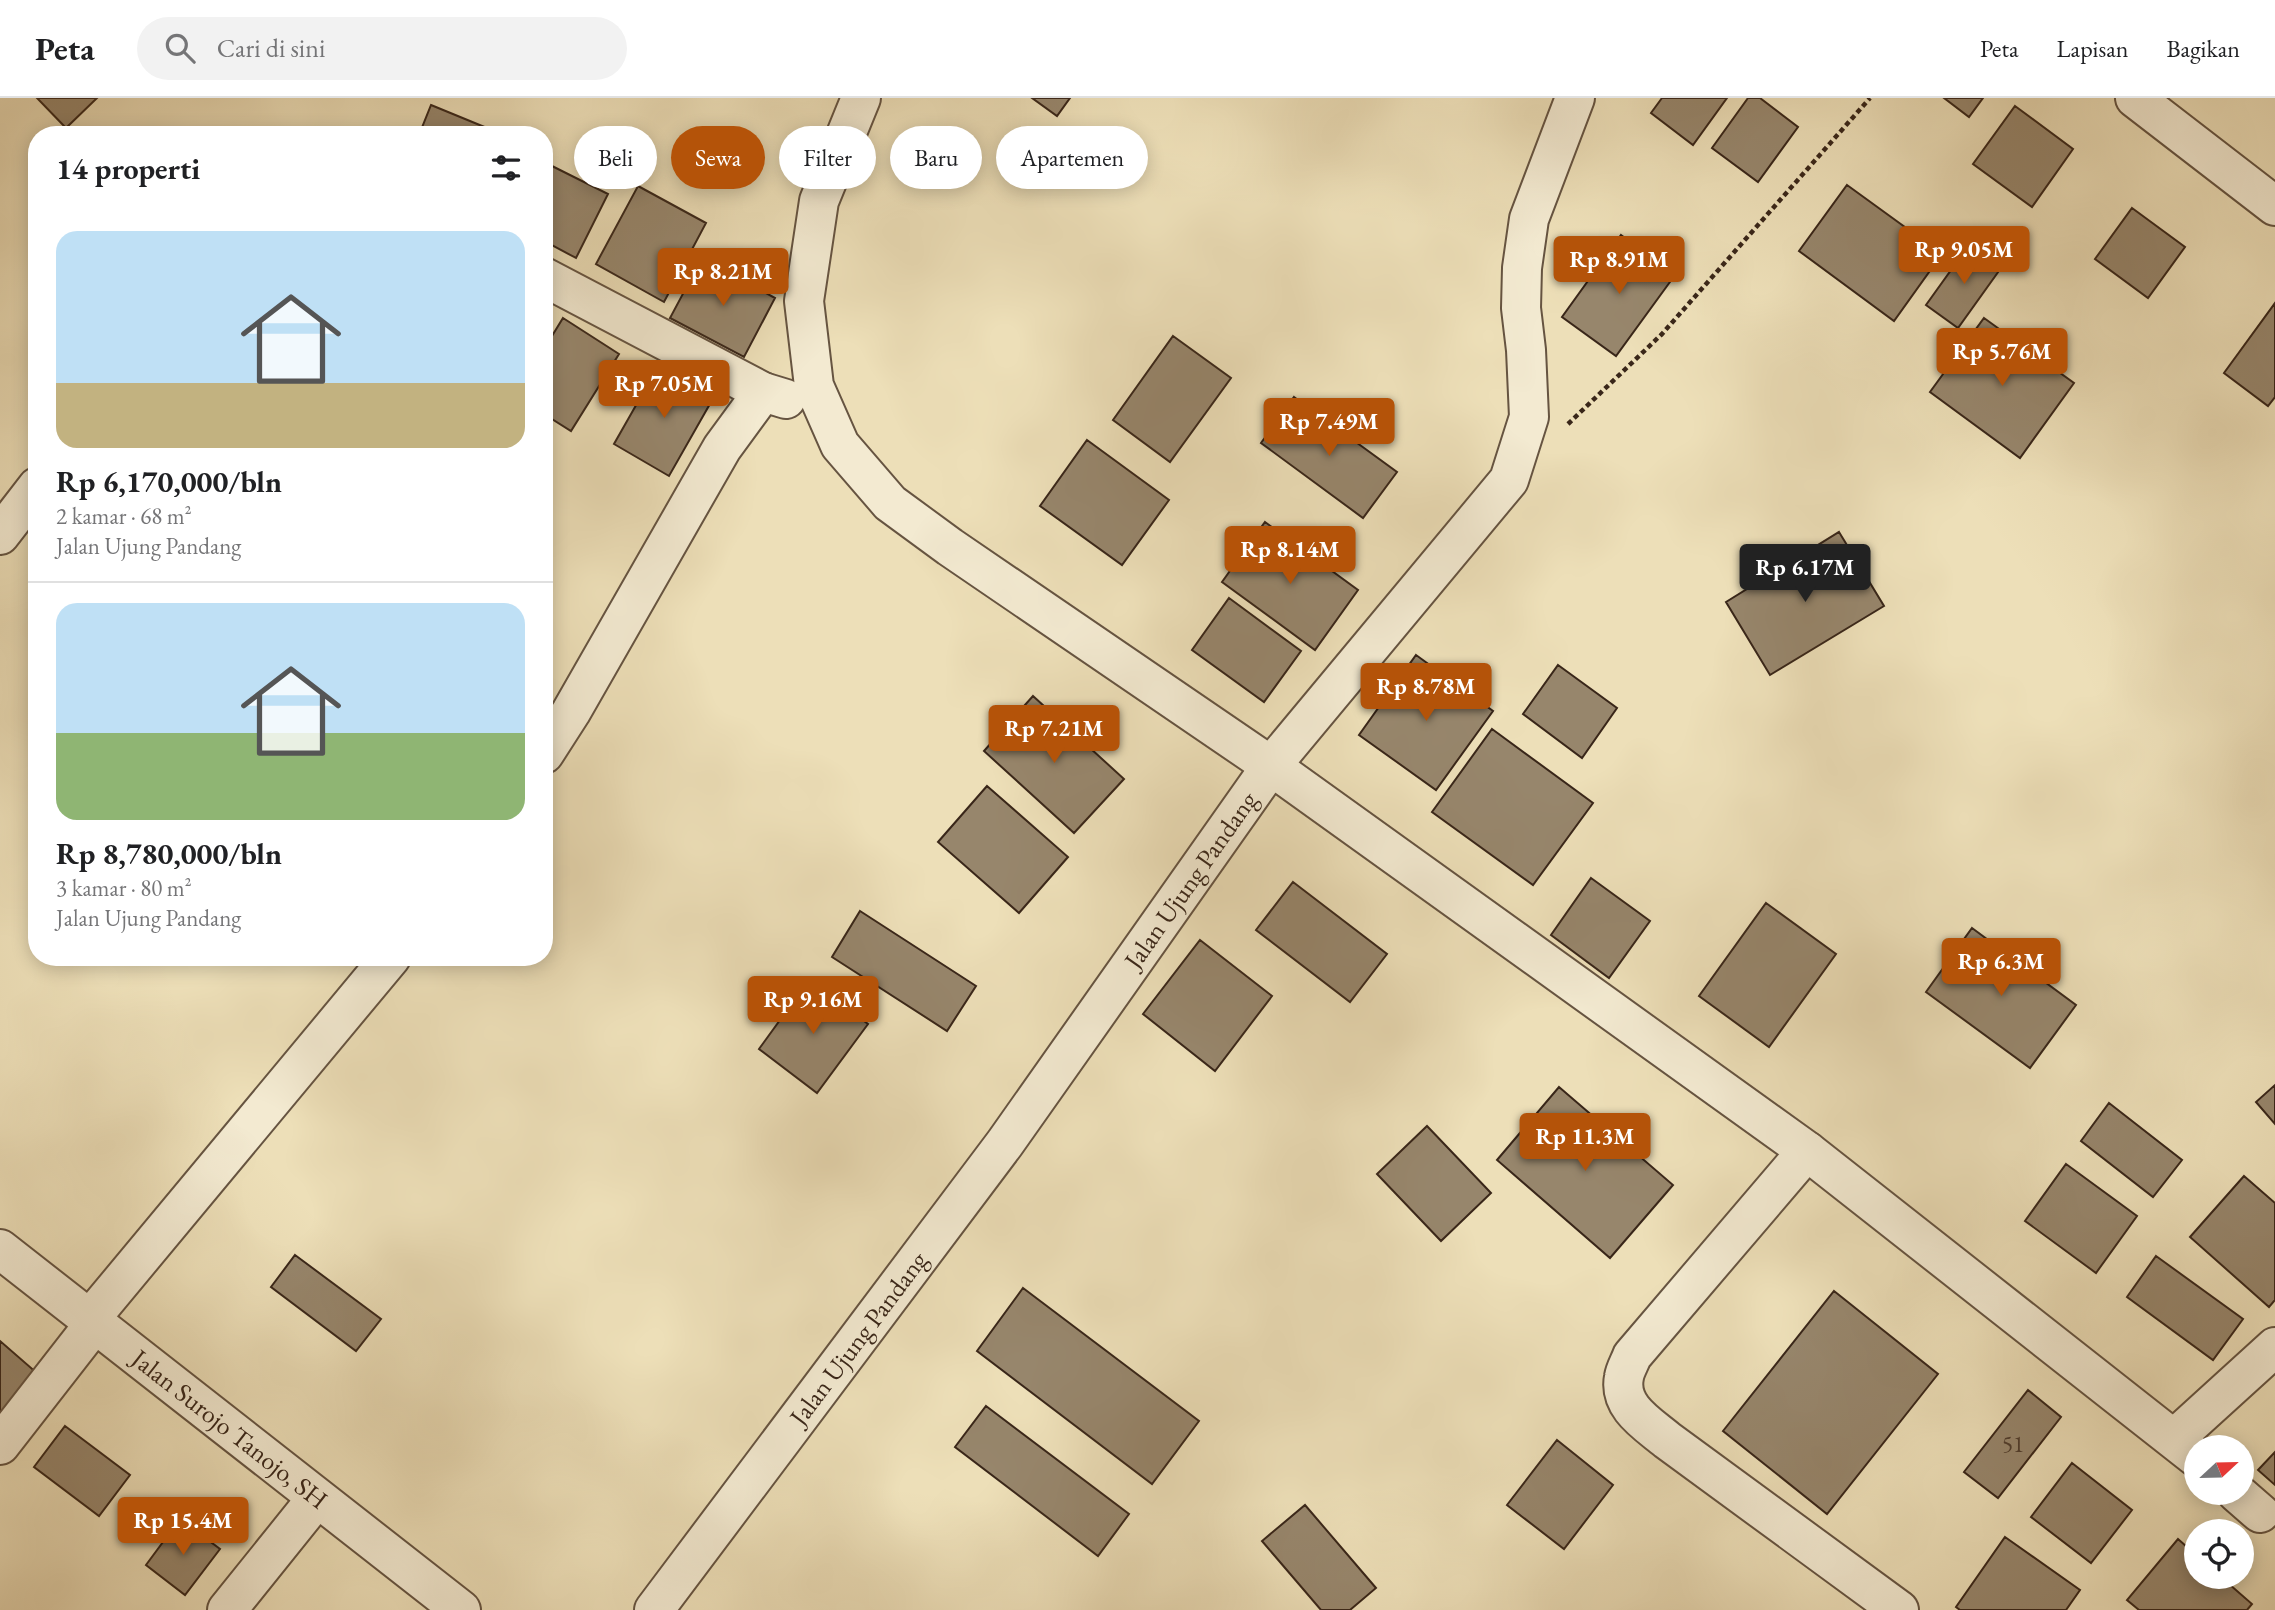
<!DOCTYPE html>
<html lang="id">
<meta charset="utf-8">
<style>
:root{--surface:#fff;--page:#f2f2f2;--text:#202124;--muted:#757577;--line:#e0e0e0;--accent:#b45309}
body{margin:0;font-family:"EB Garamond",serif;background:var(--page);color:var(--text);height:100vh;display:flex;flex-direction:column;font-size:26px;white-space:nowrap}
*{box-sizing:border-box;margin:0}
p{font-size:23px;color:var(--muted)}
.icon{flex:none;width:38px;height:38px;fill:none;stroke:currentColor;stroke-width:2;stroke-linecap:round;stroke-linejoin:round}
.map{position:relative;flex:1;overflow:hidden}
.drawer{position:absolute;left:28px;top:28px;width:525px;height:840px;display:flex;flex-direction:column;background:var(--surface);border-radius:28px;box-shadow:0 4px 18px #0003}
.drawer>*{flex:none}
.hud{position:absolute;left:574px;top:28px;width:665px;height:63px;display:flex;gap:14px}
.needle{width:46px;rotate:68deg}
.tools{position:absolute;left:2184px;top:1337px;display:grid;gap:14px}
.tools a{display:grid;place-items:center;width:70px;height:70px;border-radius:50%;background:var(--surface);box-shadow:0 4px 18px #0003;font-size:35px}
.price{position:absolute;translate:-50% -60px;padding:0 16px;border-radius:7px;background:var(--accent);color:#fff;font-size:23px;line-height:46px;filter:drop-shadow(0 2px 4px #0008)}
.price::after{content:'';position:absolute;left:50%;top:42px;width:21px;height:16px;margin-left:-10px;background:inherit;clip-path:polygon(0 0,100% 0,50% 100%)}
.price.current{background:#222;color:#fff}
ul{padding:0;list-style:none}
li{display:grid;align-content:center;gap:14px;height:371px;padding:0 28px}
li+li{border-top:2px solid var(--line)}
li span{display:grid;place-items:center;height:217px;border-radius:21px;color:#555}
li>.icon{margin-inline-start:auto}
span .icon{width:126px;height:126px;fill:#fffc;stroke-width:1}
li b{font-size:30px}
h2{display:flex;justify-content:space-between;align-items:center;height:84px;padding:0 28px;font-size:30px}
.tag{padding:0 24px;border-radius:32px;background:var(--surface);box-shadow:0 4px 18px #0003;font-size:24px;line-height:63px}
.tag.current{background:var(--accent);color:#fff}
header{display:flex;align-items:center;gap:42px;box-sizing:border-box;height:98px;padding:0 35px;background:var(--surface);border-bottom:2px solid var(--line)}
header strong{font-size:33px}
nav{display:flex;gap:38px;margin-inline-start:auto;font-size:24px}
.search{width:490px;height:63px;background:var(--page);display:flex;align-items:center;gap:18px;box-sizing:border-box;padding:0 24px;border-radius:38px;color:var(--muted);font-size:26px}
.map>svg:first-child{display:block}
</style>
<header>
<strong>Peta</strong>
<div class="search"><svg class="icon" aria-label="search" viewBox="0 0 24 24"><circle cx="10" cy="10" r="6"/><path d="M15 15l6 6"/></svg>Cari di sini</div>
<nav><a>Peta</a><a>Lapisan</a><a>Bagikan</a></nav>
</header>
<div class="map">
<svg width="2275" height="1512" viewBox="0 0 2275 1512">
<rect width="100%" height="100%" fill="#eddfb8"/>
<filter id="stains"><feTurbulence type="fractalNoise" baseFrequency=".00286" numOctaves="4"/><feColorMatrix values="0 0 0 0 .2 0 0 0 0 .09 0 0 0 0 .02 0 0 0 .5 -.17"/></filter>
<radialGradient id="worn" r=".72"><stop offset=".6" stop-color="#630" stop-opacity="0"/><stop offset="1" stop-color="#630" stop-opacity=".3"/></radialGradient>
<!-- building -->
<path fill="#97866c" stroke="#392619" stroke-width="2" d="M37,0H97L66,30Z
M1032,0H1070L1057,18Z
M1662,0H1727L1693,47L1651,15Z
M1748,0H1760L1798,29L1758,84L1712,50Z
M1944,0H1983L1969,19Z
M431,7L504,37H419Z
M2015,8L2073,51L2032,109L1973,66Z
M544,64L608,96L576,160L544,143Z
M1847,87L1942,156L1894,223L1799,153Z
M638,88L706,125L664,204L596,166Z
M2132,110L2185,149L2148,200L2095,161Z
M1621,137L1675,177L1616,258L1562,219Z
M1969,147L2001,170L1958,230L1926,207Z
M702,160L775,200L744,259L670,220Z
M2275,205V299L2268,308L2224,275Z
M563,220L619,256L571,333L544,316V251Z
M1984,220L2074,285L2020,360L1930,294Z
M1173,238L1231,280L1170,364L1113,322Z
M660,265L715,297L669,378L614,346Z
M1294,299L1397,374L1363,420L1261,345Z
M1087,342L1169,402L1122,467L1040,408Z
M1265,424L1358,492L1315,552L1222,484Z
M1839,434L1884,508L1770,577L1726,504Z
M1229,500L1301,553L1264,604L1192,552Z
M1416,557L1493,613L1436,692L1359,637Z
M1558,567L1617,610L1582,660L1523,616Z
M1033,598L1124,681L1074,735L984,653Z
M1492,631L1593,705L1533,787L1432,714Z
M987,688L1068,759L1019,815L938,744Z
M1591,780L1650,823L1609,880L1551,837Z
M1293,784L1387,856L1350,904L1256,832Z
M1766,805L1836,856L1769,949L1699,898Z
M860,813L976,888L947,933L832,859Z
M1972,830L2076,907L2030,970L1926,894Z
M1200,842L1272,898L1215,973L1143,916Z
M809,882L868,926L817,995L759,951Z
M2275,987V1026L2256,1004Z
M1559,989L1673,1087L1610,1160L1497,1062Z
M2109,1005L2182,1062L2153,1099L2081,1043Z
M1427,1028L1491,1095L1441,1143L1377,1076Z
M2066,1066L2137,1118L2096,1175L2025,1123Z
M2244,1078L2275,1105V1202L2269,1209L2190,1139Z
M295,1157L381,1221L356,1253L271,1189Z
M2156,1158L2243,1221L2213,1262L2127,1199Z
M1023,1190L1199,1323L1152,1386L977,1253Z
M1834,1193L1938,1276L1827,1416L1723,1333Z
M0,1243L38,1276L0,1321Z
M2028,1292L2061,1319L1998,1400L1964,1374Z
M986,1308L1129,1416L1098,1458L955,1349Z
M65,1328L130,1377L99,1418L34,1369Z
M1557,1342L1613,1387L1564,1451L1507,1407Z
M2275,1354V1387L2258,1372Z
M2072,1365L2132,1412L2091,1465L2031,1419Z
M1305,1407L1376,1490L1350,1512H1321L1262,1443Z
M180,1421L220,1451L185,1497L146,1467Z
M2005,1439L2080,1492L2066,1512H1960L1956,1509Z
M2178,1441L2196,1457V1479H2221L2252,1506L2247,1512H2139L2127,1502Z"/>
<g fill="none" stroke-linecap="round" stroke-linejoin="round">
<!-- minor casing -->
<g stroke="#665441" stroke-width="42">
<g id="minor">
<path d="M861,0L819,103L804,203L814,288L840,347L890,405L950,449L1271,668L1807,1053L2196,1359"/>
<path d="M2135,0L2275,108"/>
<path d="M544,179L763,294L786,301"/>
<path d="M0,437L37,389"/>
<path d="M544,656L571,614L722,350L763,294"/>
<path d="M1807,1053L1632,1258C1630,1264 1625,1272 1624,1279C1618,1309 1648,1326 1667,1342L1899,1512"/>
<path id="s1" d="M0,1151L461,1512"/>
<path d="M90,1221L391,859"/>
<path d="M2175,1340L2275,1249"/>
<path d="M0,1347L95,1225"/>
<path d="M2237,1395L2260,1415"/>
<path d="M227,1512L317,1400"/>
<path id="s2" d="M654,1512L1005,1045L1271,668L1509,382L1529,319L1526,252L1521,210L1522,170L1529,121L1575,0"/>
</g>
</g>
<!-- path -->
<path stroke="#392619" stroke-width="4.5" stroke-dasharray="5 3.5" stroke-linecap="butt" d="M1568,326L1662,236L1870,0"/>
<!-- minor -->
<use href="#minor" stroke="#f3ead1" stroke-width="38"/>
</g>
<g text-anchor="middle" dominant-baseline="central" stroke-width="5" stroke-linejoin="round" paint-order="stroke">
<!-- number labels -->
<g font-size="23" fill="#503e2e">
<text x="2013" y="1346">51</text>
</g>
<!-- street labels -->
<g font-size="26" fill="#392619" stroke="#f3ead1">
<text stroke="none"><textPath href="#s2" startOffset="906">Jalan Ujung Pandang</textPath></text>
<text stroke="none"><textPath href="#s2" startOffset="340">Jalan Ujung Pandang</textPath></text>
<text stroke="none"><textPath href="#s1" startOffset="292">Jalan Surojo Tanojo, SH</textPath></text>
</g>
</g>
<rect width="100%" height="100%" filter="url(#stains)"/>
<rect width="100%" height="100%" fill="url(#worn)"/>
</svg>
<div class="tools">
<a><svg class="needle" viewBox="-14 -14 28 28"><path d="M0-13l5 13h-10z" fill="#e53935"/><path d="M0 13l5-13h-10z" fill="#757577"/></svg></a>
<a><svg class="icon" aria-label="locate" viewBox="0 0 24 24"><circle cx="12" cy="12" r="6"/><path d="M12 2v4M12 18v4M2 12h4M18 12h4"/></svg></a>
</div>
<b class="price" style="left:1964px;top:188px">Rp 9.05M</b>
<b class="price" style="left:1619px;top:198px">Rp 8.91M</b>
<b class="price" style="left:723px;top:210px">Rp 8.21M</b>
<b class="price" style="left:2002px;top:290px">Rp 5.76M</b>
<b class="price" style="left:664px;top:322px">Rp 7.05M</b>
<b class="price" style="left:1329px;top:360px">Rp 7.49M</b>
<b class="price" style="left:1290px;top:488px">Rp 8.14M</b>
<b class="price current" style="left:1805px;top:506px">Rp 6.17M</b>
<b class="price" style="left:1426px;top:625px">Rp 8.78M</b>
<b class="price" style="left:1054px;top:667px">Rp 7.21M</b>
<b class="price" style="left:2001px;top:900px">Rp 6.3M</b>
<b class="price" style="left:813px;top:938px">Rp 9.16M</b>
<b class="price" style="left:1585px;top:1075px">Rp 11.3M</b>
<b class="price" style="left:183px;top:1459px">Rp 15.4M</b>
<div class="hud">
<a class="tag">Beli</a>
<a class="tag current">Sewa</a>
<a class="tag">Filter</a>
<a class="tag">Baru</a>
<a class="tag">Apartemen</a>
</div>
<section class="drawer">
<h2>14 properti<svg class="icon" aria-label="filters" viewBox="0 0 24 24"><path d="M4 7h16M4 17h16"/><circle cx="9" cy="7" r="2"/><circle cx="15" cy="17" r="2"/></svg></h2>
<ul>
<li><span style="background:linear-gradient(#bfe0f5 70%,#c2b280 0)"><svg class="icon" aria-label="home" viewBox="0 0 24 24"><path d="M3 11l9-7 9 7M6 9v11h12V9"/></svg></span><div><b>Rp 6,170,000/bln</b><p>2 kamar · 68 m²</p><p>Jalan Ujung Pandang</p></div></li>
<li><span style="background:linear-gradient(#bfe0f5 60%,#8fb573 0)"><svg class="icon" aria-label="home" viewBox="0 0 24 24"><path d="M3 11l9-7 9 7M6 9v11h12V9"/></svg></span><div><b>Rp 8,780,000/bln</b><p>3 kamar · 80 m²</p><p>Jalan Ujung Pandang</p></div></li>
</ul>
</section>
</div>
